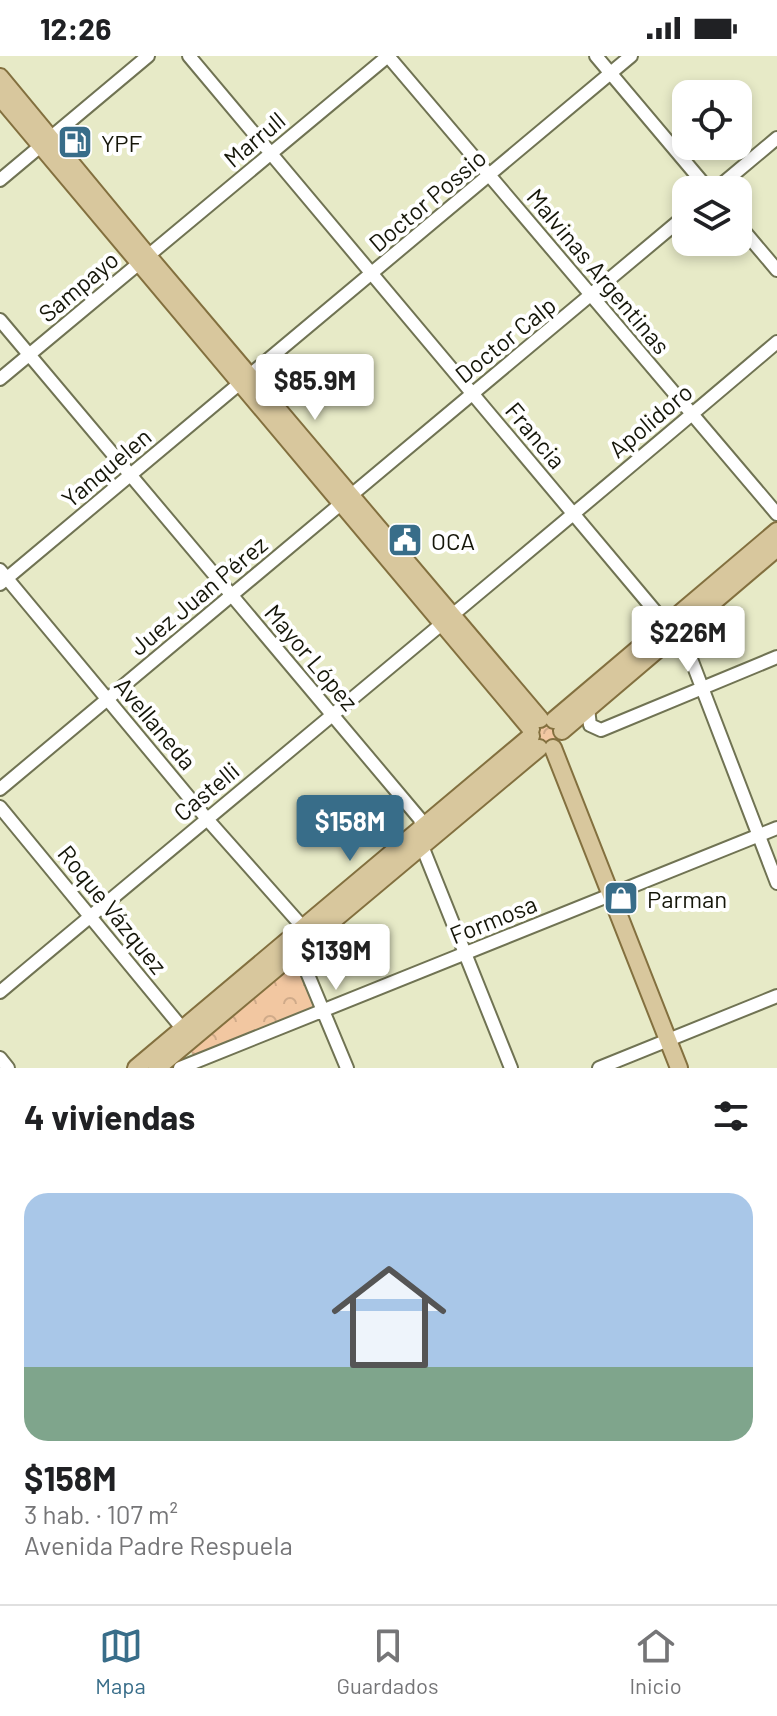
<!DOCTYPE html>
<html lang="es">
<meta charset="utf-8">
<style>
:root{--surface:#fff;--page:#f6f6f6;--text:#202124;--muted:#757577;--line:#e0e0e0;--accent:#386d89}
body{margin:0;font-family:Barlow,sans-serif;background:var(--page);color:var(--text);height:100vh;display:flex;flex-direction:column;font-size:30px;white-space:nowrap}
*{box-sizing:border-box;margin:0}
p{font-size:26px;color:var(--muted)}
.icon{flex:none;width:44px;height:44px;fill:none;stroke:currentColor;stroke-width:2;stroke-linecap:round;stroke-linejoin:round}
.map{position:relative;height:1012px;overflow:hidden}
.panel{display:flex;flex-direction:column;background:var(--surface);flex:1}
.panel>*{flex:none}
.buttons{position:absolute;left:672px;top:24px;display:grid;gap:16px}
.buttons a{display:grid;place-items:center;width:80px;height:80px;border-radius:16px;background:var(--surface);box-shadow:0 4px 12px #0003;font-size:40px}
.price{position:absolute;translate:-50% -68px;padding:0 18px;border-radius:8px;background:#fff;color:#222;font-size:26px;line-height:52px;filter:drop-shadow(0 2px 4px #0008)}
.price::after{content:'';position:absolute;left:50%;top:48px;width:24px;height:18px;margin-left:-12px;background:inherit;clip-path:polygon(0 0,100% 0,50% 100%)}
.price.on{background:var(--accent);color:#fff}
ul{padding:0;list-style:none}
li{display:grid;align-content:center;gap:16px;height:424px;padding:0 24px}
li span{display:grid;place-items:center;height:248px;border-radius:24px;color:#555}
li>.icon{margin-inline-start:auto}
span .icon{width:144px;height:144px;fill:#fffc;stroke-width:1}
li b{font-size:34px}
h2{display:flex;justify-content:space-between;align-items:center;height:96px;padding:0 24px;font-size:34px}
.status{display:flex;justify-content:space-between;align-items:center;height:56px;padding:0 40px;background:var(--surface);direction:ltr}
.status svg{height:22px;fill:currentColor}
.tabs{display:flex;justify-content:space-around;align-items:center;height:112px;border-top:2px solid var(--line);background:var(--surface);font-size:22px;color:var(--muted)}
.tabs a{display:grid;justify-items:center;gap:4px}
.tabs .on{color:var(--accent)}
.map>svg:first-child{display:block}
</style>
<div class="status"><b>12:26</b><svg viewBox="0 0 49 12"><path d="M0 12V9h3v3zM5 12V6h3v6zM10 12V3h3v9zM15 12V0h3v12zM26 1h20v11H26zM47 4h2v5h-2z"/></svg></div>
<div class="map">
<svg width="777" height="1012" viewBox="0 0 777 1012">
<defs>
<pattern id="forest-crowns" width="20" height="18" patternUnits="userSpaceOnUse" patternTransform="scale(2)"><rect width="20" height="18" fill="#f2c7a1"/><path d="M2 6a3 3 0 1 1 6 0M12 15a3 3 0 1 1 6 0" fill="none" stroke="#cfaa89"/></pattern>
</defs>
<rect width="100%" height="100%" fill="#e7eac7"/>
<!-- forest -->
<path fill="url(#forest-crowns)" d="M537 677a10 10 0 1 1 20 0a10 10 0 1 1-20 0Z
M296,904L319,950L193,1001L190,992Z"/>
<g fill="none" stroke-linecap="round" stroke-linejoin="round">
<!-- minor casing -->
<g stroke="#707353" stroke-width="16">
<path id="minor" d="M189,0L660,561L683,582L777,827
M388,0L777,458
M596,0L709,134
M0,124L148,0
M715,134L777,82
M738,168L777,214
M0,264L420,763L422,772V790L511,1012
M0,323L388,0
M0,514L207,763L308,877
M0,528L631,0
M588,653L590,669L601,674L777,601
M0,733L686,159
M0,751L186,977
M296,890L347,1012
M0,936C259,719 520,505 777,286
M0,1002L8,1012
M180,1012L777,772
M599,1012L777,940"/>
</g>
<!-- major casing -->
<g stroke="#83703f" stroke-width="20">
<path id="major" d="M0,21L148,200L540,663
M0,41L531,673
M554,664L777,475
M562,675L777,492
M553,692L679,1012
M136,1012L531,680
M157,1012L539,692"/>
</g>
<!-- minor -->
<use href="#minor" stroke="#fff" stroke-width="12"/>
<!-- major -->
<use href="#major" stroke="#d8c79d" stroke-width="16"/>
</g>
<!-- icons -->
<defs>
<g id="fuel-square" transform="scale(1.8)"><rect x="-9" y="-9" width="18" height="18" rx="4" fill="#386d89" stroke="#fff"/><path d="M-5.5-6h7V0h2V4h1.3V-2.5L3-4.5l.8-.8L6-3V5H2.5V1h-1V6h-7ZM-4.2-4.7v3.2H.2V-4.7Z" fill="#fff"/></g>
<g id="civic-square" transform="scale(1.8)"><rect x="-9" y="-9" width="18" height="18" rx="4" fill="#386d89" stroke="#fff"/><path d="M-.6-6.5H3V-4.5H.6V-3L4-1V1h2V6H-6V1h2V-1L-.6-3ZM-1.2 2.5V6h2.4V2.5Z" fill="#fff"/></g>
<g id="shop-square" transform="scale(1.8)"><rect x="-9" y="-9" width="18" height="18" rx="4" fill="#386d89" stroke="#fff"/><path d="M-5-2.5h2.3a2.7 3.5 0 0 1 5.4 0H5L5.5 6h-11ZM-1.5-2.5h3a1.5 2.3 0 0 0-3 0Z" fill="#fff"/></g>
</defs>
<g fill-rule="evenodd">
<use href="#fuel-square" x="75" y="86"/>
<use href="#civic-square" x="405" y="484"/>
<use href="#shop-square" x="621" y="842"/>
</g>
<g text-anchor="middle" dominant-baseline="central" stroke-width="8" stroke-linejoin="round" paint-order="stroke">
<!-- street labels -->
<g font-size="24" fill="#151609" stroke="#fff">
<text transform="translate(254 83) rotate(-40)">Marrull</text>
<text transform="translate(427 144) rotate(-40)">Doctor Possio</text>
<text transform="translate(599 215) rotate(50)">Malvinas Argentinas</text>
<text transform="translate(78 230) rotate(-40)">Sampayo</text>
<text transform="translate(505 283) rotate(-39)">Doctor Calp</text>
<text transform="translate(650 364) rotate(-40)">Apolidoro</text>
<text transform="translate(536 379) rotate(50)">Francia</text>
<text transform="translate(106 411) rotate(-40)">Yanquelen</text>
<text transform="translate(198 539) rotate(-40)">Juez Juan Pérez</text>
<text transform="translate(312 601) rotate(50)">Mayor López</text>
<text transform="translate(156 667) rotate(50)">Avellaneda</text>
<text transform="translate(206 735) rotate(-40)">Castelli</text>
<text transform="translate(113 853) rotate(51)">Roque Vázquez</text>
<text transform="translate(493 863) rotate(-22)">Formosa</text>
</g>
<!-- poi labels -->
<g font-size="24" fill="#151609" stroke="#fff" text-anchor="start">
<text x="101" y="86">YPF</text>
<text x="431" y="484">OCA</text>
<text x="647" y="842">Parman</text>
</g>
</g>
</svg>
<div class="buttons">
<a><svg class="icon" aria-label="locate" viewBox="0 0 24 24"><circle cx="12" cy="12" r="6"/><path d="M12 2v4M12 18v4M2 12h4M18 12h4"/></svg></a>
<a><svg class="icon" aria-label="layers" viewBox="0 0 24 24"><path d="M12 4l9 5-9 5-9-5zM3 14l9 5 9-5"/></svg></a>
</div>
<b class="price" style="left:315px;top:366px">$85.9M</b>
<b class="price" style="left:688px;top:618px">$226M</b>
<b class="price on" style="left:350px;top:807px">$158M</b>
<b class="price" style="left:336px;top:936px">$139M</b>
</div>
<section class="panel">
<h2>4 viviendas<svg class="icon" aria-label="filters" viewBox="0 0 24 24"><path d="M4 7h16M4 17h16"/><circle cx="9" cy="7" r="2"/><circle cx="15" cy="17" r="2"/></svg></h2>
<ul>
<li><span style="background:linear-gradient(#a9c7e8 70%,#7fa58c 0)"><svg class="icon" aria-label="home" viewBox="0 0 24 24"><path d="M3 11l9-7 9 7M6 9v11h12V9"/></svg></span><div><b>$158M</b><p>3 hab. · 107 m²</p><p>Avenida Padre Respuela</p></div></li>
</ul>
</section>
<nav class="tabs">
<a class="on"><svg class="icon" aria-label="map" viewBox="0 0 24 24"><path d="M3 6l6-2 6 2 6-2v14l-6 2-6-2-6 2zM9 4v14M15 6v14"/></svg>Mapa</a>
<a><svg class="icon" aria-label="saved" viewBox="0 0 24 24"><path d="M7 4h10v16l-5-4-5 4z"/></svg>Guardados</a>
<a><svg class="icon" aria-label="home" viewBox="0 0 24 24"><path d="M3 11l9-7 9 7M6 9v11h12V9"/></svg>Inicio</a>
</nav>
